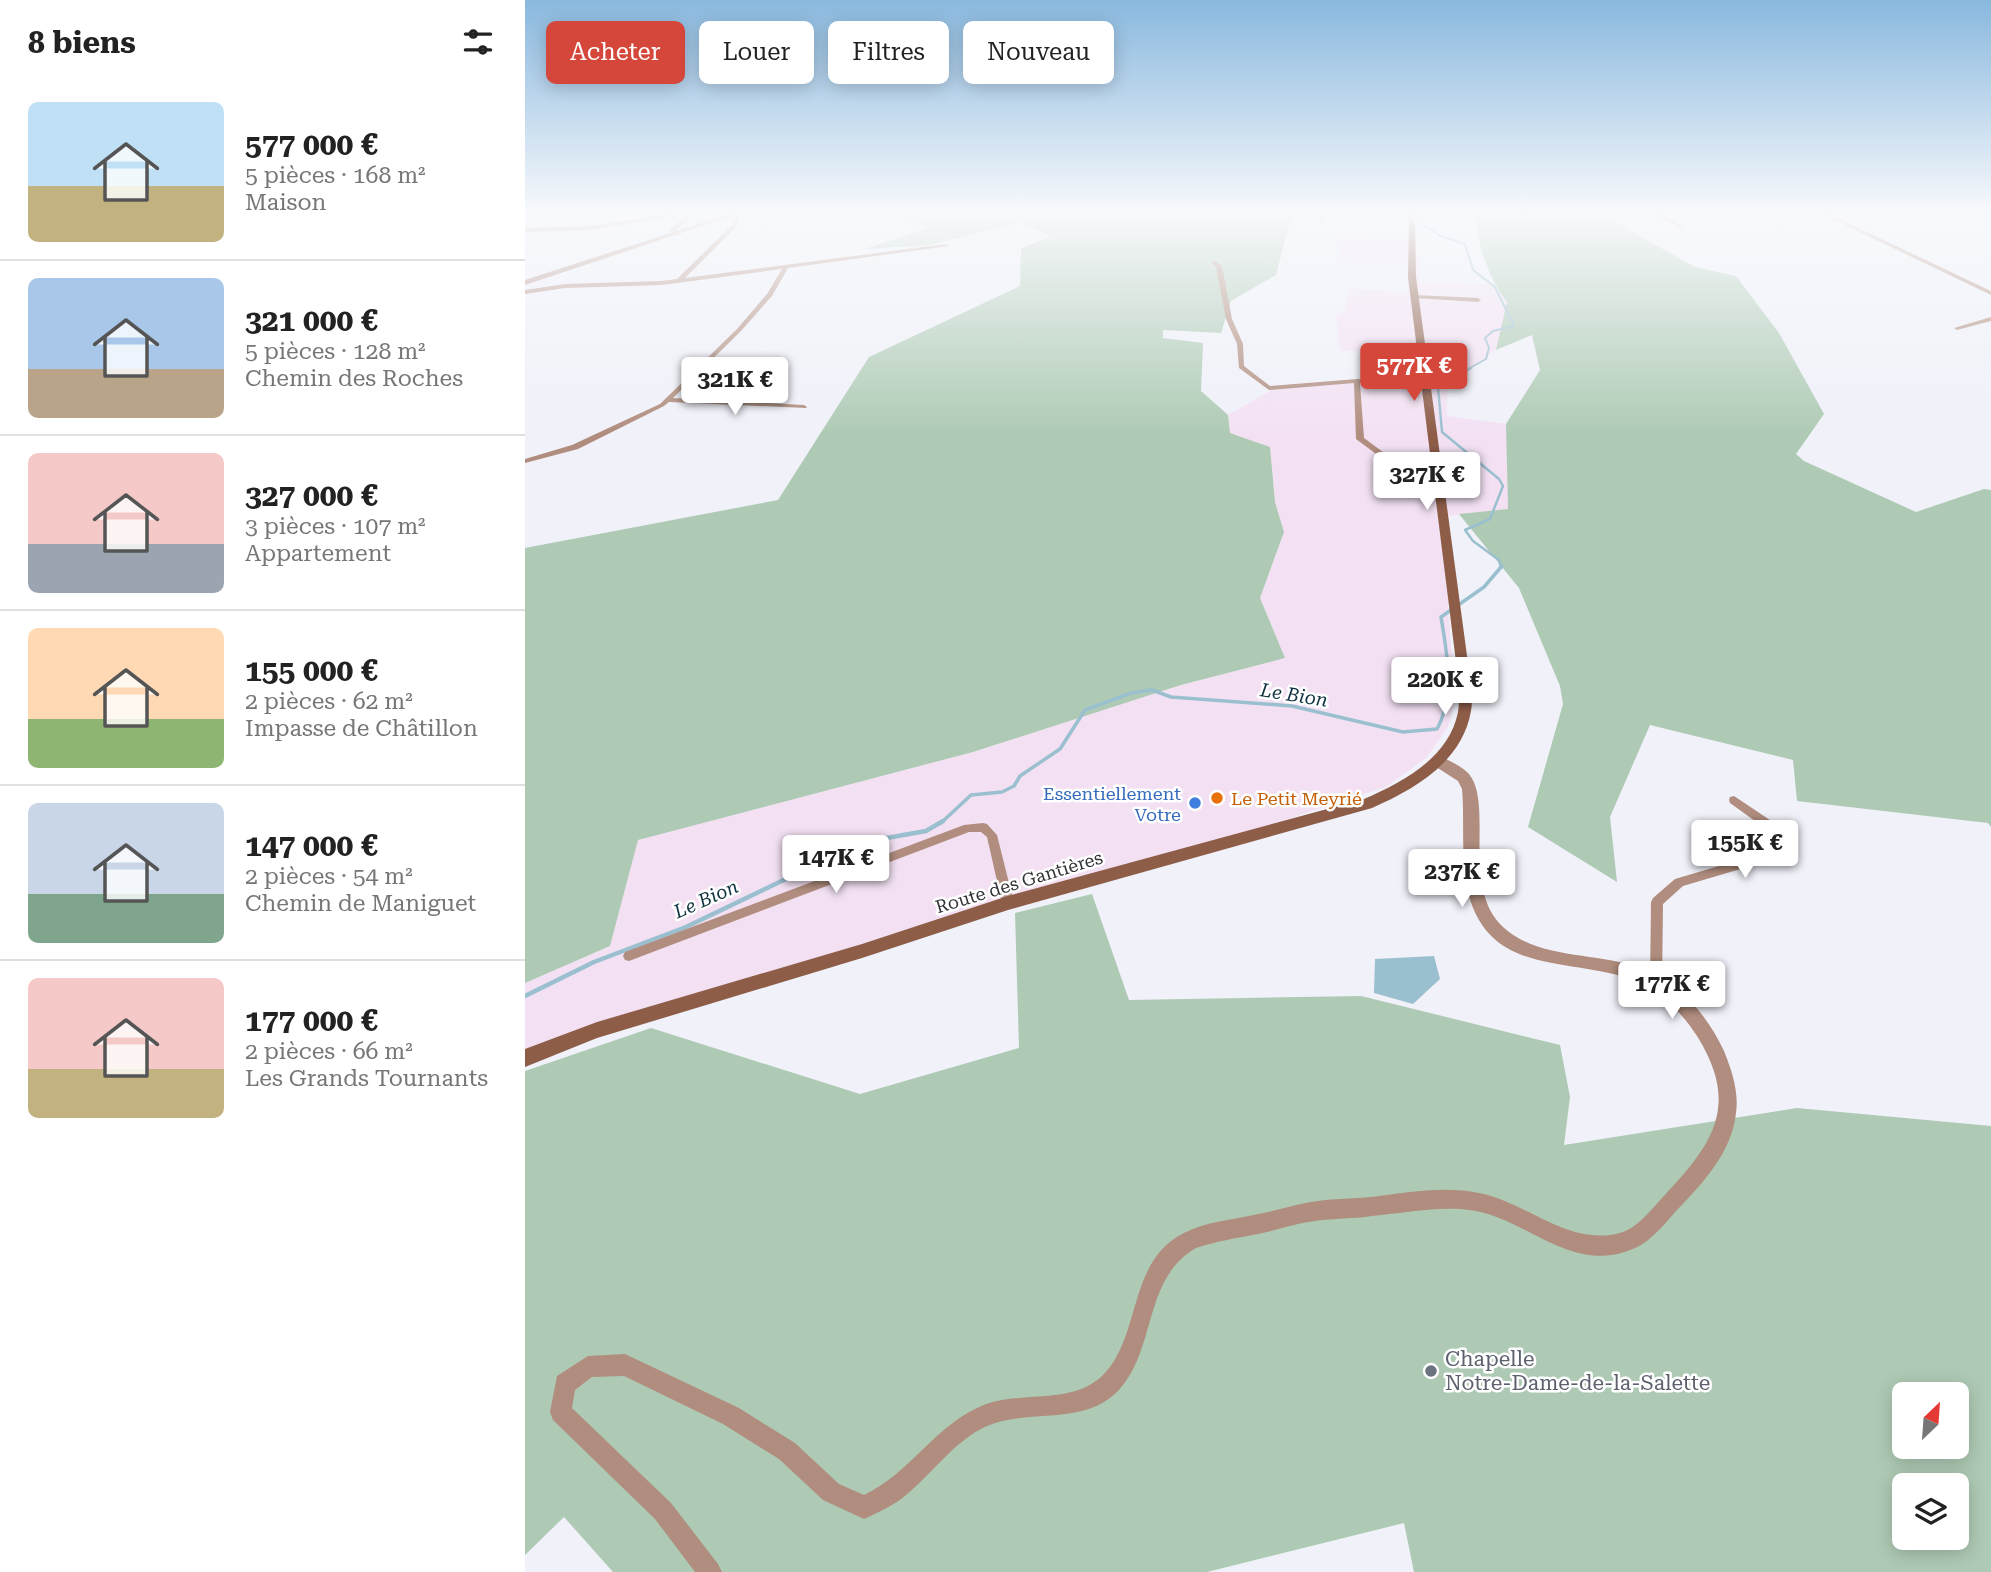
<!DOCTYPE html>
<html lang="fr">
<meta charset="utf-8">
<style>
:root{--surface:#fff;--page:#f2f2f2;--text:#222;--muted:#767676;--line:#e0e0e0;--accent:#d5473a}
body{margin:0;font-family:"Roboto Serif",serif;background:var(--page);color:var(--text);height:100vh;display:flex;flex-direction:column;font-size:26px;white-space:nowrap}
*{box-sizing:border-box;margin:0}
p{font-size:23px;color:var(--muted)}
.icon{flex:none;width:38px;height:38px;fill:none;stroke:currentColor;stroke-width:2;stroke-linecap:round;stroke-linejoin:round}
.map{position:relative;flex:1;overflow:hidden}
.side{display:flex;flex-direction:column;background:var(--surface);width:525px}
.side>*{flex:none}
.top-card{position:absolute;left:21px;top:21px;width:665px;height:63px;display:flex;gap:14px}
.needle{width:46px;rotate:25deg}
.tools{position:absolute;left:1367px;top:1382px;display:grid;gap:14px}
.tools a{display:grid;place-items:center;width:77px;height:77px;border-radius:10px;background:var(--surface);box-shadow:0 4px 18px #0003;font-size:35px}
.price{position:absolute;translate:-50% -60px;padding:0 16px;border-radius:7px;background:#fff;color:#222;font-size:23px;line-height:46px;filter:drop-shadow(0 2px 4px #0008)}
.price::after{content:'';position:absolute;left:50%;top:42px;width:21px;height:16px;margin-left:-10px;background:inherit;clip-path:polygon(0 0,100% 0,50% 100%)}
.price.current{background:var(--accent);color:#fff}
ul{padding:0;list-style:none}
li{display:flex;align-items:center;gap:21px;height:175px;padding:0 28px}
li+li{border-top:2px solid var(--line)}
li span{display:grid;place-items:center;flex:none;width:196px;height:140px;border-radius:10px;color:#555}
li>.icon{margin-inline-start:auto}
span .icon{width:84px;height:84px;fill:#fffc;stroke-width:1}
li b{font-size:30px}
h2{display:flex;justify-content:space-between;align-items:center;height:84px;padding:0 28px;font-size:30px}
.tag{padding:0 24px;border-radius:10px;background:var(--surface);box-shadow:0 4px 18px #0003;font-size:24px;line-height:63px}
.tag.current{background:var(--accent);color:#fff}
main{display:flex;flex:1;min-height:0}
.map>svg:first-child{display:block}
</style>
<main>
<section class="side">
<h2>8 biens<svg class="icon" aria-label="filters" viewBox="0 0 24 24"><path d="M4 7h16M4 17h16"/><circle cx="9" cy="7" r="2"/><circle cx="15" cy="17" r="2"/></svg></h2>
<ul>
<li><span style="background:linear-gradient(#bfe0f5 60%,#c2b280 0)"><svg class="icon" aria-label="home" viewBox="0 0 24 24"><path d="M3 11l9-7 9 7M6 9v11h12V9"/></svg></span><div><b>577 000 €</b><p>5 pièces · 168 m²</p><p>Maison</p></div></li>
<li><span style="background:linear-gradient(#a9c7e8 65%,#b9a48a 0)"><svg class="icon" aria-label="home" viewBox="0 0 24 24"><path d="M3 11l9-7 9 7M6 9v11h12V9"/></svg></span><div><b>321 000 €</b><p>5 pièces · 128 m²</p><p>Chemin des Roches</p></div></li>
<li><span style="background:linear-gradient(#f6c9c9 65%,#9aa5b1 0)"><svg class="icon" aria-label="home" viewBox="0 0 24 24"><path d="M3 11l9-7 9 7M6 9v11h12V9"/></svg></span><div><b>327 000 €</b><p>3 pièces · 107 m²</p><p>Appartement</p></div></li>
<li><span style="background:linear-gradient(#ffd9b3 65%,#8fb573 0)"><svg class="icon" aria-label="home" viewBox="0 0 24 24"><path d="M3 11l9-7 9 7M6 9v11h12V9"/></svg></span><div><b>155 000 €</b><p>2 pièces · 62 m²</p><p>Impasse de Châtillon</p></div></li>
<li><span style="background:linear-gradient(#c9d6e8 65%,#7fa58c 0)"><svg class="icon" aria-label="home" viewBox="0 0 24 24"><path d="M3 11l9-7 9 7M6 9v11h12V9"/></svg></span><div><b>147 000 €</b><p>2 pièces · 54 m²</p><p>Chemin de Maniguet</p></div></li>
<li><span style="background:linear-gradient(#f6c9c9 65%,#c2b280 0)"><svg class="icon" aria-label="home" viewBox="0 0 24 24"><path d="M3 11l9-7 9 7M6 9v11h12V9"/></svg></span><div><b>177 000 €</b><p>2 pièces · 66 m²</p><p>Les Grands Tournants</p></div></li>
</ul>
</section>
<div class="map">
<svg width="1466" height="1572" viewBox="0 0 1466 1572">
<rect width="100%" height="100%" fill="#f0f1f9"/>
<!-- industrial -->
<path fill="#f3e1f3" d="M810,236L892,240L895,283L968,284L982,302L971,350L922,385V416L981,424L983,509L923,516V605L930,699L923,727L901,758L861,787L817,801L717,834L378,931L0,1051V983L85,946L112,840L448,752L656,685L760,658L735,598L759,532L750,502L745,447L705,433L703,415L750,388L894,377L888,352L815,351L811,315L820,311L824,288L882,293L883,265L817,262Z"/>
<!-- green -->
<path fill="#aecab4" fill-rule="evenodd" d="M372,214H767L751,275L706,301L696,333L638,330V338L678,343L676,391L703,415L705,433L745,447L750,502L759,532L735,598L760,658L656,685L448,752L113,840L85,946L0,983V548L253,500L344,357L495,286L496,248L526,237L495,222L405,245L340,249L403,228Z
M950,214H1084L1095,225L1170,267L1211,276L1254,333L1299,414L1271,454L1279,461L1391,512L1459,489L1466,490V827L1463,823L1272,801L1268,760L1125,725L1085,817L1092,882L1003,827L1038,704L1035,686L994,588L934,514L983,509L981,424L1015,370L1007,335L971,350L982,302C963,277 953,246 950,214Z
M567,894L604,1000L836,996L1035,1045L1045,1097L1039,1145L1272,1108L1466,1126V1572H889L879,1523L682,1572H88L39,1517L0,1555V1071L126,1028L335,1094L494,1048L490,913ZM1379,1395H1432V1447H1379ZM1379,1486H1432V1538H1379Z"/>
<!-- water -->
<path fill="#9abfcf" d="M909,956L915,979L888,1004L849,993L850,959Z"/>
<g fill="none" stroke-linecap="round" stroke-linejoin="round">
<!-- stream-far3 -->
<path stroke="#9abfcf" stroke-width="2" d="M905,214L896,224L916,236L940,244L948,270L970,287L989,326L968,331L960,338L964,348L961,359L943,369"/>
<!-- stream-far2 -->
<path stroke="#9abfcf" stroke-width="2.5" d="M946,368L913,387L917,432L974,479L978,486L965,519L940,530L948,541L974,560L976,568"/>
<!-- stream-far1 -->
<path stroke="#9abfcf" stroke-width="3.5" d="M416,823L446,795L477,792L489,786L495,776L535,749L560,710L606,693L627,690L646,697L767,706L878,732L912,729C930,696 922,652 916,617L959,587L977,566"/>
<!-- stream -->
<path stroke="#9abfcf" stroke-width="4.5" d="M0,996L69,962L161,927L271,874L304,867L356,839L401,831L418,821"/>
<!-- minor -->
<path fill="#b08d7e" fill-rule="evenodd" d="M148,214H160L65,230L0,232V228L65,226Z
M163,214H169L151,230L154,235H150L145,230Z
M208,214H213L212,226L160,278L421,244L424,246L263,268L247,296L216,331L148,398L279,405L282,407L281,408L144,402L139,406L53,449L0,463V459L47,445L135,404L212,329L242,294L257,269L137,285L40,288L0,294V290L40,284L137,281L152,279L207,225Z
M793,214H798V220H794Z
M1129,214H1135L1159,227L1154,228Z
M1297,214H1304L1466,291V295Z
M690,261L697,266L707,319L718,344L719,366L745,386L832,379L903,381L904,382L901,384L835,383L839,438L866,458L865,496H859L858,494V459L831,439L829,383L744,390L714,368L712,344L701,319L691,267L687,263Z
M891,295L953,298L956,300L953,302L889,298L888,297Z
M1466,317V321L1432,330L1429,328Z
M1209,796L1257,828L1263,843L1256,857L1158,886L1138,904L1137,983L1135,987L1131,989L1127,987L1125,983L1126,902L1128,898L1150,879L1248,850L1251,843L1248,834L1205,803L1204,800L1205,797Z
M458,823L462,824L472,835L489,903L487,907L483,908L479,907L477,903L462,837L456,832H444L104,961L100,960L98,956L100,952L439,825Z"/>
<!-- tertiary -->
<path fill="#b08d7e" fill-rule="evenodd" d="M204,214H213L0,285V280Z
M913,756C922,759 936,766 943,773C970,803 935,887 978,927C1014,960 1072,952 1115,968C1154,981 1182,1015 1199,1051C1207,1071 1214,1092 1211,1113C1207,1152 1178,1183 1152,1210C1142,1221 1132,1234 1119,1243C1110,1249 1098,1253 1087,1255C1037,1262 998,1220 951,1211C917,1205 882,1213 847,1216C828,1219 809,1218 790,1221C771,1223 752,1230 733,1234C712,1238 692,1241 671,1248C618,1278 632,1348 594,1390C559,1427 504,1408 462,1426C429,1441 408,1473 381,1495C368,1506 354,1512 339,1519L298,1500L254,1459L198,1424L99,1376L67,1377L50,1390L47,1408L146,1503L193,1564L197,1572H170L130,1519L28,1420L25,1412L32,1376L63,1356L100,1354L214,1408L270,1443L314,1484L339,1495C386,1473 411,1423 461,1404C498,1391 548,1405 578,1375C617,1336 602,1261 659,1233C682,1221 709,1220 733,1214C751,1211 768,1205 786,1202C808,1198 832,1199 854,1196C887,1192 921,1186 954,1193C1001,1202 1040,1244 1091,1234C1111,1230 1124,1212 1138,1197C1187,1145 1216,1106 1172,1036C1157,1013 1136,991 1110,981C1049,956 967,978 944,896C935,861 940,824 937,789L933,781L908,765L906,761Z"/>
<!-- secondary -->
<path fill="#8d5d48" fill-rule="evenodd" d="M880,214H886L890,224L891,277L945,678C946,689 948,701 946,711C937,762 890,789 847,808L483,910L337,958L72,1038L0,1067V1049L72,1022L337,944L483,896L839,799C878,782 924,758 933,712C935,701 933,689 933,678L883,277L884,224Z"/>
</g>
<!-- sky -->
<linearGradient id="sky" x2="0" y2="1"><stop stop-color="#89b8de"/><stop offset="0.49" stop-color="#f8f9fc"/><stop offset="1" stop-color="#f8f9fc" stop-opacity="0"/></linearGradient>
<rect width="1466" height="434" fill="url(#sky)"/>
<!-- markers -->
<circle fill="#e8710a" stroke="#fff" stroke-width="2.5" cx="692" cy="798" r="7"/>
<circle fill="#3f7fe0" stroke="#fff" stroke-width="2.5" cx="670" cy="803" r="7"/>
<circle fill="#6b7280" stroke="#fff" stroke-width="2.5" cx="906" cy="1371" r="7"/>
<g text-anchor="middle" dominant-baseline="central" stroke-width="5" stroke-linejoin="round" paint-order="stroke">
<!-- shop labels -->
<g font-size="18" fill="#366cbe" stroke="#fff" text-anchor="end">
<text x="656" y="793">Essentiellement<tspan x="656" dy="21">Votre</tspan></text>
</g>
<!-- food labels -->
<g font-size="18" fill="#c56008" stroke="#fff" text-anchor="start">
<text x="706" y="798">Le Petit Meyrié</text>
</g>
<!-- street labels -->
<g font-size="18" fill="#323336" stroke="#fff">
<text transform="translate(494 882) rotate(-17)">Route des Gantières</text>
</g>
<!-- water labels -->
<g font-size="19" font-style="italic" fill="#0f323f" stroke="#fff">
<text transform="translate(769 695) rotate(9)">Le Bion</text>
<text transform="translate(181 899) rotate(-24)">Le Bion</text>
</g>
<!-- near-worship labels -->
<g font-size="21" fill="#5b616d" stroke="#fff" text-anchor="start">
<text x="920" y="1359">Chapelle<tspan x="920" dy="24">Notre-Dame-de-la-Salette</tspan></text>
</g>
</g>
</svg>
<div class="tools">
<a><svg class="needle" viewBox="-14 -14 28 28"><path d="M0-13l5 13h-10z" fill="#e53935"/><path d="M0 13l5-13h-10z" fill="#767676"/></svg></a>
<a><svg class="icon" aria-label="layers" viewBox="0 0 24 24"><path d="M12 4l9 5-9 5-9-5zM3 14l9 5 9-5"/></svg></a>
</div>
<b class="price current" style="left:889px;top:403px">577K €</b>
<b class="price" style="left:210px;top:417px">321K €</b>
<b class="price" style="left:902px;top:512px">327K €</b>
<b class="price" style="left:920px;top:717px">220K €</b>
<b class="price" style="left:1220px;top:880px">155K €</b>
<b class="price" style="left:311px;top:895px">147K €</b>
<b class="price" style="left:937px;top:909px">237K €</b>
<b class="price" style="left:1147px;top:1021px">177K €</b>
<div class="top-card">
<a class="tag current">Acheter</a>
<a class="tag">Louer</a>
<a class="tag">Filtres</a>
<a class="tag">Nouveau</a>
</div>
</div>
</main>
